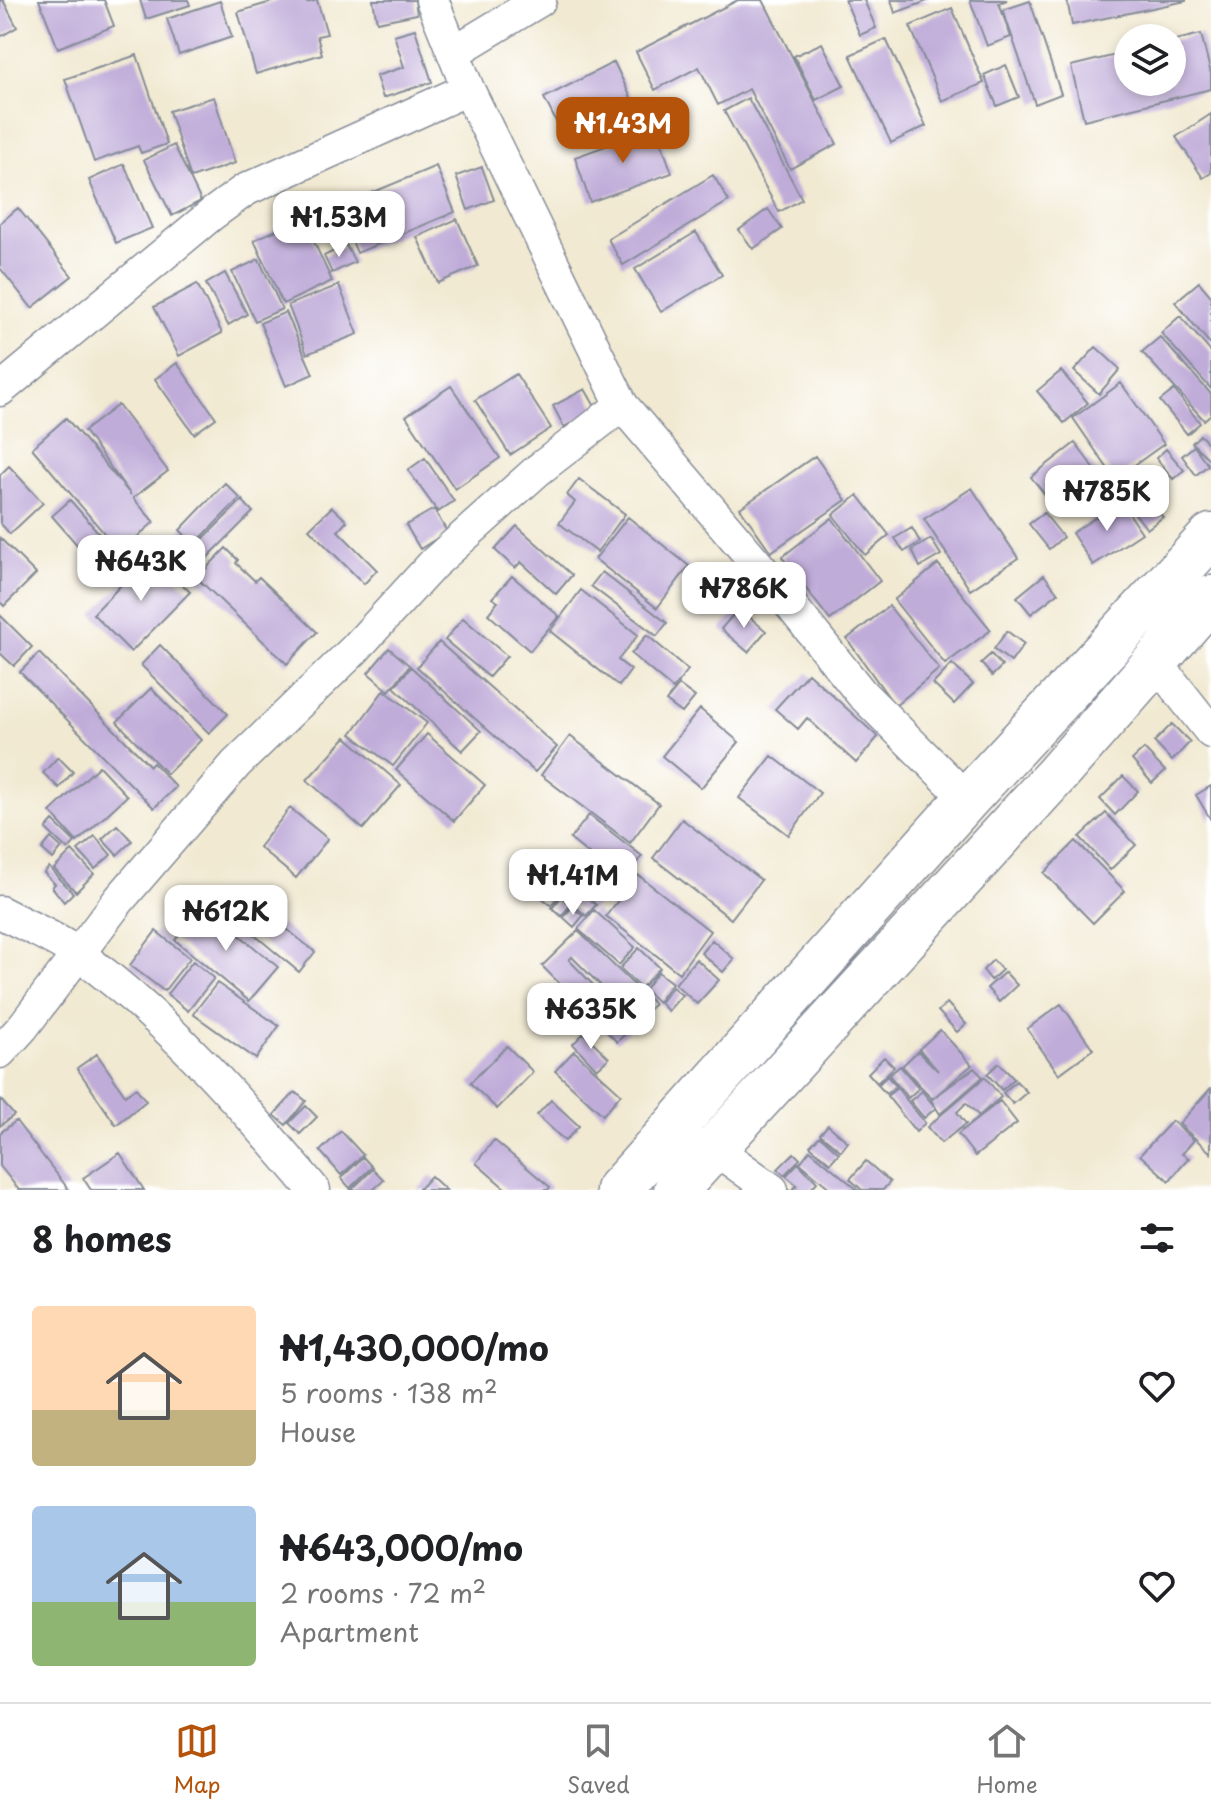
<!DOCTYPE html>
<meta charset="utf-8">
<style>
:root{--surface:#fff;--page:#f6f6f6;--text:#202124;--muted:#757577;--line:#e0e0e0;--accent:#b45309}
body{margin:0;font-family:"Playpen Sans",sans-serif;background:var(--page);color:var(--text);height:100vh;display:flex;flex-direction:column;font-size:30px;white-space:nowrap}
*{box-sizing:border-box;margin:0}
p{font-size:26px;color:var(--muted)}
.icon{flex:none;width:44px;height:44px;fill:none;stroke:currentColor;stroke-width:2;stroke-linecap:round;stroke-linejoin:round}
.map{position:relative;height:1190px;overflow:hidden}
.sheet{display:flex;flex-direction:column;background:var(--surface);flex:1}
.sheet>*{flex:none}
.controls{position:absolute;left:1114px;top:24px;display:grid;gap:16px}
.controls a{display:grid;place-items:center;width:72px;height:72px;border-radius:50%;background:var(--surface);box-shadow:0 4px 12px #0003;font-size:40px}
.price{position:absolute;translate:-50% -68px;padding:0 18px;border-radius:16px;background:#fff;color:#222;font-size:26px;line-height:52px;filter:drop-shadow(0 2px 4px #0008)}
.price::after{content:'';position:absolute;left:50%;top:48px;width:24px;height:18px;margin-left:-12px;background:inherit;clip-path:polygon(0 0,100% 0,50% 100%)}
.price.active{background:var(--accent);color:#fff}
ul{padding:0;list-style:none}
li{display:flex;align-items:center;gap:24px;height:200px;padding:0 32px}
li span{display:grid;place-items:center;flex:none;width:224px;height:160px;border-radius:8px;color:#555}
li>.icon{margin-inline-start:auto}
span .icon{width:96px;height:96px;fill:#fffc;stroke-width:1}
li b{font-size:34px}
h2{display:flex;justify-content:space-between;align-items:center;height:96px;padding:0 32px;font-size:34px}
.tabs{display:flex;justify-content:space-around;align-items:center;height:112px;border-top:2px solid var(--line);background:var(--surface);font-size:22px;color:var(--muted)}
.tabs a{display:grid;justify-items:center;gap:4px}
.tabs .active{color:var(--accent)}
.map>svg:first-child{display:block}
</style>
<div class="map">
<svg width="1211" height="1190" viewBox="0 0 1211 1190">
<rect width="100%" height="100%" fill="#fff"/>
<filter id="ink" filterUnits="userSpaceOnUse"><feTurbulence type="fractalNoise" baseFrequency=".0125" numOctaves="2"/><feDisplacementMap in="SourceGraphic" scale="16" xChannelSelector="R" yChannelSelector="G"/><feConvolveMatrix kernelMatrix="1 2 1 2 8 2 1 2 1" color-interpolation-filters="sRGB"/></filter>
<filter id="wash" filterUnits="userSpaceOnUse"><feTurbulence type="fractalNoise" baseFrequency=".006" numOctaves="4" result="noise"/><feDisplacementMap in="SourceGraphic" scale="32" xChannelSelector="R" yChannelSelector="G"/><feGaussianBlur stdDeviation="1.8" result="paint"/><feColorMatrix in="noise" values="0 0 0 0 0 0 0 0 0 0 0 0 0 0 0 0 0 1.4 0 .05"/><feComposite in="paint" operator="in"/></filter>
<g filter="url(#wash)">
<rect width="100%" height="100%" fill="#f1e9d1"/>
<g id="blocks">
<!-- building -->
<path fill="#c0acd9" d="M0,0H3L17,27L0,37Z
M39,0H104L114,26L58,48Z
M140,0H188L190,5L146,19Z
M278,0H306L307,3L317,0L327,34L317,36L322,54L256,74L238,12Z
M373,0H415L417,14L377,22Z
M738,0H763L837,144L790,169L749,89L718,105L699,67L655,90L636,52Z
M845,0H864L876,28L860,35Z
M891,0H930L895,13Z
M970,0H1007L999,3L1011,37L987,46Z
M1067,0H1186V1L1072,25Z
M220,1L232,37L179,55L167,19Z
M1030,1L1061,94L1035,104L1003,10Z
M952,8L984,83L942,101L910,26Z
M415,29L432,82L383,98L376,76L404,67L394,35Z
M1201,34L1211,74V89L1084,120L1071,66L1128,52V82H1172V41Z
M886,39L926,126L891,143L850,55Z
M822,43L844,86L816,100L794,56Z
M137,55L167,144L141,153L138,146L94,162L65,79Z
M614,62L634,104L565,139L544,98Z
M1006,65L1019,97L997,106L984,75Z
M214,97L235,163L191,178L169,111Z
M748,98L802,199L779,212L724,111Z
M1211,114V173L1203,178L1176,137Z
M656,128L672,173L590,202L575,157Z
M174,145L201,201L172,216L144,160Z
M124,164L152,228L116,243L89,180Z
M436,166L455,212L357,253L339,210L353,205L352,201Z
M482,167L494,200L468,210L456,176Z
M713,175L729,201L623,265L608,239Z
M18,208L72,276L32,308L0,268V223Z
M768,209L782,229L753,249L739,230Z
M303,218L332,281L283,304L254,240Z
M457,219L478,266L438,283L417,237Z
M696,232L722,275L661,312L635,269Z
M346,245L355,262L332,273L324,256Z
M259,259L282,309L255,321L232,272Z
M225,273L247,314L228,325L206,284Z
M1199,282L1211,296V345L1175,302Z
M197,284L222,333L179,356L154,307Z
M339,285L358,334L307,354L288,305Z
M286,312L313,374L286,386L260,323Z
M1180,316L1211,352V389L1161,333Z
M1160,337L1211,394V414L1204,420L1142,352Z
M1096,347L1120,369L1099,394L1074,371Z
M177,363L216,418L194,434L155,379Z
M1061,371L1088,403L1064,423L1037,391Z
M516,374L551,428L510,455L475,400Z
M1121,383L1164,444L1115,479L1073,418Z
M451,386L500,458L455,489L406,416Z
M585,389L597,410L564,427L553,406Z
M1174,390L1200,423L1187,434L1160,401Z
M118,405L168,471L133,498L154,522L120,552L32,448L66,418L131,495L84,431Z
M1200,435L1211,446V461L1192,443Z
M1075,443L1105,483L1062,516L1031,477Z
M1194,446L1208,465L1196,475L1182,456Z
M1166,449L1184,470L1173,479L1156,458Z
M815,456L846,500L771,552L740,508Z
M425,458L454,501L438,512L408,470Z
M9,466L43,503L10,534L0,523V475Z
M579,479L625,514L597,552L559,523L575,502L567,495Z
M225,483L240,498L194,545L180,530Z
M972,488L1018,558L970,590L924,519Z
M858,495L889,535L865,555L833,515Z
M1145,495L1163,517L1147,529L1130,507Z
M70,500L111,547L93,563L52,516Z
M242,500L253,512L207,558L196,546Z
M1121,501L1142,533L1093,565L1072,533Z
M332,507L347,521L338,531L377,570L364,584L309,529Z
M434,509L447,532L420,549L406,525Z
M1044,513L1063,537L1049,549L1029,524Z
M628,517L689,566L657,608L595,559Z
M832,518L880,581L830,620L782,557Z
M517,526L572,575L556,594L521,562L515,568L495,550Z
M912,528L920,542L904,552L895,538Z
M0,538L36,574L4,606L0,602Z
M931,539L941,555L920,567L912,550Z
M226,548L238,560L236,563L255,581L259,577L317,632L287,664L197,578Z
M151,554L190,592L131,652L93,614Z
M938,564L991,630L945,664L894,600Z
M602,572L667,623L657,636L591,586Z
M1044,575L1058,593L1031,614L1017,597Z
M512,576L559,616L530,651L488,614L498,602L492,598Z
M581,590L638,635L618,660L631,670L619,686L550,631Z
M889,606L939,669L895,706L847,639Z
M739,608L766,631L748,652L721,629Z
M0,615L32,647L14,666L0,653Z
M463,618L507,656L489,677L445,640Z
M1007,631L1024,644L1011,662L994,649Z
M647,635L688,670L673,689L631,654Z
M439,642L557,747L535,772L417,667Z
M160,645L228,714L209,733L141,665Z
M389,648L410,666L389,691L368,673Z
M39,653L150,766L153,763L176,787L154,808L20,672Z
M991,654L1002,666L992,676L981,663Z
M952,664L973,684L954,704L933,684Z
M411,667L481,731L462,751L394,687Z
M808,673L878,737L856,763L807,718L798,729L775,709Z
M679,685L695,697L682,713L666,701Z
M151,688L201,740L167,774L117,722Z
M384,690L427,723L393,766L351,734Z
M700,709L739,742L701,788L662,756Z
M1172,724L1190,742L1172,761L1154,742Z
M427,734L485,785L454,821L396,770Z
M570,736L659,804L630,843L541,775Z
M346,737L401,785L363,829L307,780Z
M1144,749L1165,771L1152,783L1132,760Z
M772,756L820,793L789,835L739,798Z
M58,757L73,772L59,788L43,773Z
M99,766L127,796L77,842L50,812Z
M1123,776L1138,791L1115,815L1100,799Z
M1211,786V820L1196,795Z
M290,808L328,839L296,878L259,847Z
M1106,813L1136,845L1110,870L1080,837Z
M589,815L642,856L622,881L570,839Z
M682,819L761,880L731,919L653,858Z
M53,821L75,842L68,850L46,829Z
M117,825L132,841L117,855L102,839Z
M95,836L111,855L95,869L78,850Z
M51,838L62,848L53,859L42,849Z
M1076,841L1125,891L1093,923L1044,873Z
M72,851L94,874L76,892L54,869Z
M49,867L73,893L64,902L52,887L55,884L44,873Z
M638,875L710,931L679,973L606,916Z
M543,881L560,895L551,905L535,892Z
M574,885L596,905L586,916L564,896Z
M561,897L571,905L561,916L552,908Z
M203,905L278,967L249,1001L175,940Z
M572,907L583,916L574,927L563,917Z
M594,910L635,947L619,965L578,929Z
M267,913L315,952L299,972L251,932Z
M156,931L190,958L164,991L130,965Z
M578,931L654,1004L637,1022L572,957L569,960L633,1026L617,1042L542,966Z
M712,940L734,959L723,972L701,953Z
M639,948L660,968L641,988L620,968Z
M696,959L719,980L697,1004L675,984Z
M993,960L1002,970L991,980L983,970Z
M193,961L214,978L188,1011L167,994Z
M658,972L672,983L658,1002L644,990Z
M1005,972L1017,985L999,1002L987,988Z
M217,983L279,1026L256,1059L193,1014Z
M672,987L682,995L668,1011L660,1003Z
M947,1003L966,1024L957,1032L938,1011Z
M1061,1004L1093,1049L1059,1074L1027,1029Z
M940,1030L972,1065L932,1099L902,1066L918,1051L938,1071L919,1049Z
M584,1033L609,1058L597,1069L573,1044Z
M507,1046L533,1072L497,1109L470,1083Z
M574,1051L621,1094L603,1115L555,1071Z
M97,1054L125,1095L136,1088L146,1101L116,1125L77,1068Z
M884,1057L894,1067L877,1083L868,1073Z
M999,1063L1014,1079L1002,1090L987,1074Z
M900,1066L919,1088L908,1098L889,1075Z
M974,1068L983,1077L940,1114L931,1100Z
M887,1076L896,1086L886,1094L878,1085Z
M985,1077L1001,1097L979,1116L966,1103L957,1112L966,1124L941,1143L927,1127Z
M1016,1081L1027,1092L1013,1104L1003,1093Z
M897,1088L925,1123L916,1132L887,1096Z
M1211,1088V1153L1179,1124Z
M922,1091L936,1108L924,1118L910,1101Z
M295,1092L306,1101L286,1125L274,1115Z
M0,1099L14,1115L0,1126Z
M551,1100L579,1126L565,1141L537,1115Z
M1000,1101L1017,1123L975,1156L958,1134Z
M306,1106L317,1117L300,1134L289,1123Z
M16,1121L69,1190H19L0,1166V1133Z
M1172,1121L1194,1140L1182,1154L1189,1158L1169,1181L1140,1155Z
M828,1125L848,1142L841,1151L820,1134Z
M341,1131L363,1155L341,1175L320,1151Z
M820,1136L839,1153L830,1163L810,1146Z
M494,1140L550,1187L548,1190H507L476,1163Z
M810,1150L858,1190H832L800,1163Z
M120,1153L144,1190H91L83,1178Z
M794,1153L800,1159L784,1175L778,1169Z
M363,1157L372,1167L350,1188L341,1178Z
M866,1161L890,1182L883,1190H862L850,1179Z
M798,1163L817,1182L810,1190H792L797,1185L786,1176Z
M373,1169L384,1180L373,1190H351Z
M431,1176L446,1190H418Z"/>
</g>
</g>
<g filter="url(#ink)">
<use href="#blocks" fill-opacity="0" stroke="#868c98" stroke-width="2"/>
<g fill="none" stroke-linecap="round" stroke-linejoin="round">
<!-- street casing -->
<g stroke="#868c98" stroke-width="35">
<path id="street" d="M432,0L468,89L622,405L769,578L861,693L967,799
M454,52L540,0
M0,390L212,214L245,190L468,89
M1155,661L1211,732
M0,912C26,926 57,938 81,956C170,1021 243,1106 314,1190
M0,1052L22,1028L119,900L236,764L354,650L434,563L538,470L622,405
M714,1148L772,1190"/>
</g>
<!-- secondary casing -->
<g stroke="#868c98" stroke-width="47">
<path id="secondary" d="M618,1190L967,799L1211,536
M676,1190L1058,773L1211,598"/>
</g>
<!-- street -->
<use href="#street" stroke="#fff" stroke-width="32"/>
<!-- secondary -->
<use href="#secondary" stroke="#fff" stroke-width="44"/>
</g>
</g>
</svg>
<div class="controls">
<a><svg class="icon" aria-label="layers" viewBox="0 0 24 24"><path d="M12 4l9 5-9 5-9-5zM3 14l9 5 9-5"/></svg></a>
</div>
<b class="price active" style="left:623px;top:165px">₦1.43M</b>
<b class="price" style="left:339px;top:259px">₦1.53M</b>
<b class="price" style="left:1107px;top:533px">₦785K</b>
<b class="price" style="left:141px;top:603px">₦643K</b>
<b class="price" style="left:744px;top:630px">₦786K</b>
<b class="price" style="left:573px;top:917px">₦1.41M</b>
<b class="price" style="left:226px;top:953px">₦612K</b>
<b class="price" style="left:591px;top:1051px">₦635K</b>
</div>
<section class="sheet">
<h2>8 homes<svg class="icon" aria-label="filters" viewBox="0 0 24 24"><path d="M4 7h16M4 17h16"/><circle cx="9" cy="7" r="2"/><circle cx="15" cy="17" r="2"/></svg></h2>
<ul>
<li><span style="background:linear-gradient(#ffd9b3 65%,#c2b280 0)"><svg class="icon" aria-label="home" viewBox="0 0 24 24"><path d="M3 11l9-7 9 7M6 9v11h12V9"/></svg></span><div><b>₦1,430,000/mo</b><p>5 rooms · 138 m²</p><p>House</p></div><svg class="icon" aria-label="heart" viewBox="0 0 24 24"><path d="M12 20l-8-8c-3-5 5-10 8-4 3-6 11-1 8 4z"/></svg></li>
<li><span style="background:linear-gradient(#a9c7e8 60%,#8fb573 0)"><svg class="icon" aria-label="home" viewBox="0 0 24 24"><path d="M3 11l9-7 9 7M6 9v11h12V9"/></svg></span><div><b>₦643,000/mo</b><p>2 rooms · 72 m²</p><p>Apartment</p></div><svg class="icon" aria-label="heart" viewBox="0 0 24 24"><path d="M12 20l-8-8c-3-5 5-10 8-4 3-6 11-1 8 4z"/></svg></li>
</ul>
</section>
<nav class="tabs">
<a class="active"><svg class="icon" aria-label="map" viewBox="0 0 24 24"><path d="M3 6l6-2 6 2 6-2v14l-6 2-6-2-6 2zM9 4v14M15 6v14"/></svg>Map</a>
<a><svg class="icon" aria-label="saved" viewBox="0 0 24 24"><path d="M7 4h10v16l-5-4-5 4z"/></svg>Saved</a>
<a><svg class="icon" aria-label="home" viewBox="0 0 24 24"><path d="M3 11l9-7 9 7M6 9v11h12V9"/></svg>Home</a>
</nav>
